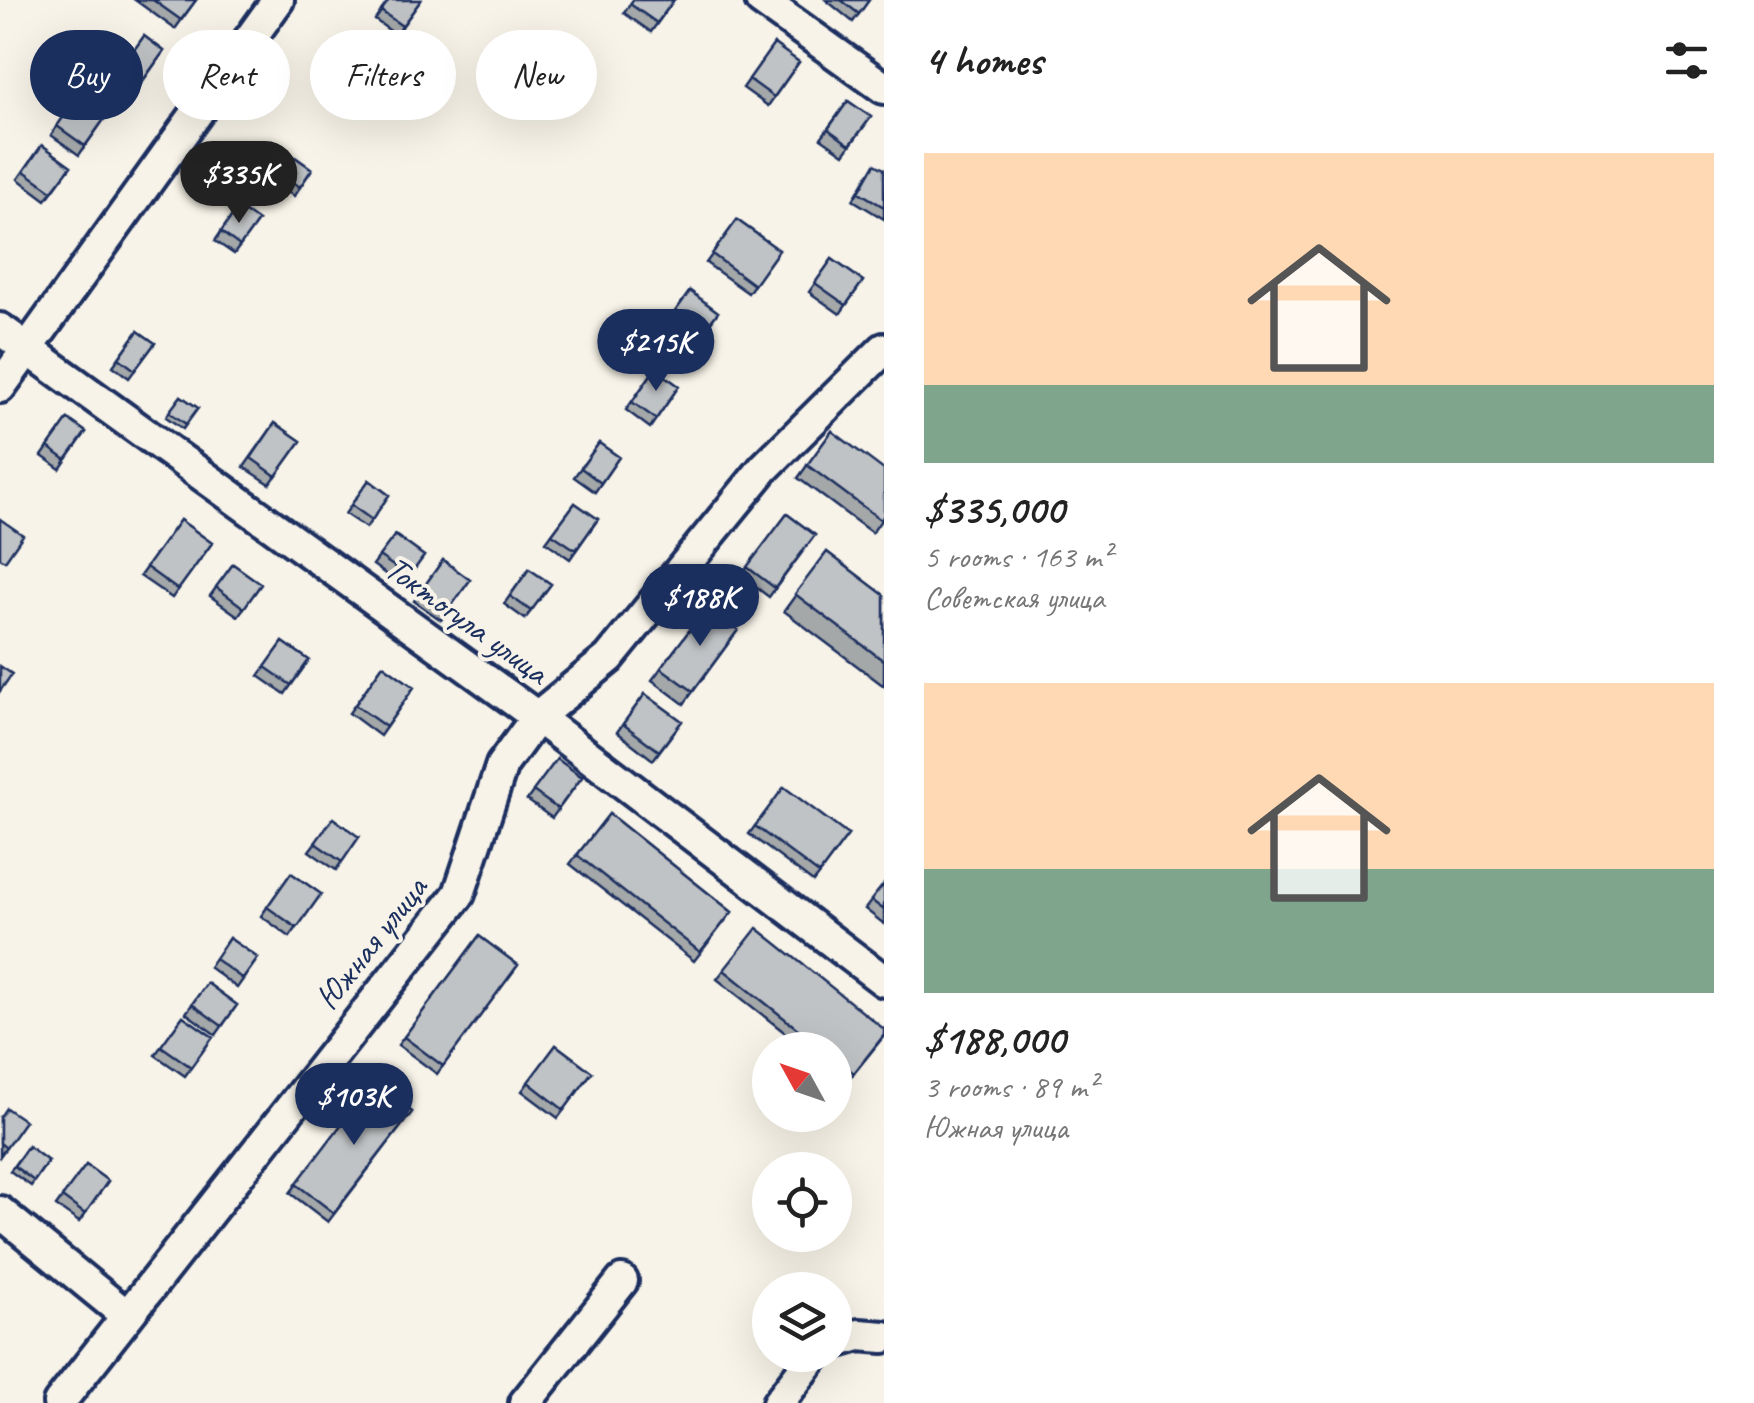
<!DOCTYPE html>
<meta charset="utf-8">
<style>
:root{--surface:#fff;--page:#f2f2f2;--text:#222;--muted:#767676;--accent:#1b2f5e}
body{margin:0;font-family:Caveat,sans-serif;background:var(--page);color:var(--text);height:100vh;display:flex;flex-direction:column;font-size:38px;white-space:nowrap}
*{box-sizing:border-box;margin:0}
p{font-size:32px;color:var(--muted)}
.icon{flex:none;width:55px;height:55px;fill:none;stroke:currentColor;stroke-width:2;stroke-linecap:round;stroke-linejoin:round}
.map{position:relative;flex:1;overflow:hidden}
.sheet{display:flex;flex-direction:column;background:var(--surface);width:870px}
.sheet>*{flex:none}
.hud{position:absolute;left:30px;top:30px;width:702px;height:90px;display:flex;gap:20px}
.needle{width:65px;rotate:310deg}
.fabs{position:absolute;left:752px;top:1032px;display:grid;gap:20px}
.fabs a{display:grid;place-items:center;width:100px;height:100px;border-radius:50%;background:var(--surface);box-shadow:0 10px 40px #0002;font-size:50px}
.price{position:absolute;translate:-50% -85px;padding:0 22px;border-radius:35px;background:var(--accent);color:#fff;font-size:32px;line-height:65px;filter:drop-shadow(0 2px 5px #0008)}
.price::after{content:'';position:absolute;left:50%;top:60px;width:30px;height:22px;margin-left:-15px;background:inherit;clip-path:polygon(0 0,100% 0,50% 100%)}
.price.on{background:#222;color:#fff}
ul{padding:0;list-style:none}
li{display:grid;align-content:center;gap:20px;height:530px;padding:0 40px}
li span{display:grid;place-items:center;height:310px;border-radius:0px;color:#555}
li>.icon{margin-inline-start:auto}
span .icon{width:180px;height:180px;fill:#fffc;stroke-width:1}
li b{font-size:42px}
h2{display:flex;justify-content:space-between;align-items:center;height:120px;padding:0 40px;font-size:42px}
.pill{padding:0 35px;border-radius:45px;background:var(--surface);box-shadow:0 10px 40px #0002;font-size:35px;line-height:90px}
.pill.on{background:var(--accent);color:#fff}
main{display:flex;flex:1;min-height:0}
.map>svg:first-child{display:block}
</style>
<main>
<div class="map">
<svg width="884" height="1403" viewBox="0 0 884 1403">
<rect width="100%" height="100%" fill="#f7f3e8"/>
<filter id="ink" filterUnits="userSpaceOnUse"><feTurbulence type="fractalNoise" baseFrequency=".01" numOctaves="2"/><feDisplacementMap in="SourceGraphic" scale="20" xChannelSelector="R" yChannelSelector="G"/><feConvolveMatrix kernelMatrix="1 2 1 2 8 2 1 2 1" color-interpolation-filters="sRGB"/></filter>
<g filter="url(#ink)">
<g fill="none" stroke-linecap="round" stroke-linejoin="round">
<!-- minor casing -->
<g stroke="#1b2f5e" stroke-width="38">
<path id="minor" d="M761,0L884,88
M0,329L537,717L884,981
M0,387L278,0
M0,1212L127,1316
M835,1342L859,1335L884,1337
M59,1403L459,894L502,765L537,717L609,658L764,468L884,349
M525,1403L622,1281
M778,1403L815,1355"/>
</g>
<!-- minor -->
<use href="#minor" stroke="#f7f3e8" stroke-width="30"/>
</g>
<!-- wall -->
<path fill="#a5a8a9" stroke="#1b2f5e" stroke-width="2.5" d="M135,0H196L175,29Z
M389,0H421L396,35L375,20Z
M633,0H674L651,32L624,13Z
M826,0H869L853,22Z
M144,36L164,51L138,88L118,73Z
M360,38L381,52L356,87L336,72Z
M774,44L799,62L768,106L743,88Z
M77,98L105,118L79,155L51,135Z
M848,101L871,117L844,154L821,138Z
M42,145L71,166L46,200L18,179Z
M285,150L312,169L294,196L266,176Z
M884,169V219L853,200L869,173Z
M238,207L258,221L234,254L215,241Z
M737,220L779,250L748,293L706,263Z
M832,259L863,281L840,314L809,292Z
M690,291L718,312L691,349L663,329Z
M138,331L155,343L129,378L113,366Z
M655,369L679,386L650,428L626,410Z
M181,396L198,408L183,429L166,417Z
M68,419L86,432L60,469L42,456Z
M275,423L301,441L270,484L244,467Z
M832,431L884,516L872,533L798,478Z
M599,443L619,457L595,492L574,477Z
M369,480L389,495L366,528L345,514Z
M575,503L598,519L570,559L546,542Z
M787,514L815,535L769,597L741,576Z
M180,520L212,543L172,598L140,576Z
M395,535L424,556L402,586L373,565Z
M827,552L884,595V686L784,611Z
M443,560L470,580L441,620L414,601Z
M233,564L261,584L238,616L210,596Z
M529,569L551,584L525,619L504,604Z
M707,607L738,630L684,704L652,680Z
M283,642L309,660L285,694L259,676Z
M383,665L414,687L380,736L349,713Z
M645,694L682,721L653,760L617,732Z
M557,759L582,777L552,818L527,800Z
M609,814L732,912L694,961L570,864Z
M755,826L848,835L813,882L749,834Z
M359,837L336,870L309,851L315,843Z
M291,873L321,894L290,937L261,916Z
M884,884V924L865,909Z
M479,936L518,965L437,1074L398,1045Z
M229,938L258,958L237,988L209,967Z
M724,970L884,1036L847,1082L835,1072V1050H807L717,979Z
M207,983L237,1005L216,1035L186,1013Z
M183,1016L213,1037L185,1076L155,1055Z
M556,1045L592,1072L558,1118L522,1091Z
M373,1083L412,1112L328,1222L290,1193Z
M0,1117L25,1121L0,1156Z
M28,1146L48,1161L31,1186L10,1171Z
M86,1165L108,1181L79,1222L56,1206Z"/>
<!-- building -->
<path fill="#c0c3c5" stroke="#1b2f5e" stroke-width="2.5" d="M153,0H196L181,20Z
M389,0H421L402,26L381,11Z
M633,0H674L657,23L630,4Z
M841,0H869L859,14Z
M144,36L164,51L144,79L124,64Z
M360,38L381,52L362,78L342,64Z
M774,44L799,62L774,97L749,79Z
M77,98L105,118L85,146L57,126Z
M848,101L871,117L850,145L828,129Z
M42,145L71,166L52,191L24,171Z
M285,150L312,169L300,187L272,168Z
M875,164L884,169V207L859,192Z
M238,207L258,221L240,246L221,232Z
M737,220L779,250L754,285L712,254Z
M832,259L863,281L846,305L815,283Z
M690,291L718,312L697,340L669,320Z
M138,331L155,343L135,370L119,358Z
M655,369L679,386L656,419L632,402Z
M181,396L198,408L186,424L169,412Z
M68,419L86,432L66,460L48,447Z
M275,423L301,441L276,476L251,458Z
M832,431L884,470V515L881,520L807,465Z
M599,443L619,457L601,483L581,468Z
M369,480L389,495L372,520L351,505Z
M575,503L598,519L576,550L552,534Z
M787,514L815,535L775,588L747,567Z
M0,519L23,535L5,561L0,558Z
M180,520L212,543L178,590L146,567Z
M395,535L424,556L409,577L379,556Z
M827,552L884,595V661L795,594Z
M443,560L470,580L447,612L420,592Z
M233,564L261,584L244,608L216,587Z
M529,569L551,584L531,611L510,596Z
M707,607L738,630L693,691L661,668Z
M283,642L309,660L291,685L265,667Z
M383,665L414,687L386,727L355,705Z
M0,666L12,674L0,691Z
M645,694L682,721L659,751L623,724Z
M557,759L582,777L558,809L533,791Z
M784,787L848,835L819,874L755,826Z
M609,814L732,912L700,952L577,855Z
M333,818L359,837L342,862L315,843Z
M291,873L321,894L297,928L267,907Z
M884,884V910L871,900Z
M757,928L884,1029V1035L854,1073L835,1059V1050H824L724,970Z
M479,936L518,965L443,1066L404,1037Z
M229,938L258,958L243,979L215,959Z
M207,983L237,1005L222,1026L192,1004Z
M183,1016L213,1037L191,1067L161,1046Z
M556,1045L592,1072L564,1110L528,1082Z
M373,1083L412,1112L334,1213L296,1184Z
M6,1108L25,1121L6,1148L0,1143V1117Z
M28,1146L48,1161L34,1181L14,1166Z
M86,1165L108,1181L85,1214L62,1197Z"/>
</g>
<g text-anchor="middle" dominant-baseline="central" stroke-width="8" stroke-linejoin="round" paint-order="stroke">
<!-- street labels -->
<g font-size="35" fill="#1b2f5e" stroke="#f7f3e8">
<text transform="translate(467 620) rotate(36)">Токтогула улица</text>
<text transform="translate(371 943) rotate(-52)">Южная улица</text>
</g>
</g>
</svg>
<div class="fabs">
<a><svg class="needle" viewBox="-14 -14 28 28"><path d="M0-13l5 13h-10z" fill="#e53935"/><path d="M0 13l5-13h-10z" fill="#767676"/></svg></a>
<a><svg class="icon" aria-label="locate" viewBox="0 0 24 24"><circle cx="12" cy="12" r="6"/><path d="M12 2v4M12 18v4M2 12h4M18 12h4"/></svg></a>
<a><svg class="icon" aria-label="layers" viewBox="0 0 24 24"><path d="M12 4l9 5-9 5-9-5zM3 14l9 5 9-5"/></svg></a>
</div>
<b class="price on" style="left:239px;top:226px">$335K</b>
<b class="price" style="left:656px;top:394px">$215K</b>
<b class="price" style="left:700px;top:649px">$188K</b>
<b class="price" style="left:354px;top:1148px">$103K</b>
<div class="hud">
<a class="pill on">Buy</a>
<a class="pill">Rent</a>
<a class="pill">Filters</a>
<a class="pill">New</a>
</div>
</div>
<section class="sheet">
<h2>4 homes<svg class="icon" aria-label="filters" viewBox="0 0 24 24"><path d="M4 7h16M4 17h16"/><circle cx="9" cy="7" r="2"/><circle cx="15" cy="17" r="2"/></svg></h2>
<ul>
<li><span style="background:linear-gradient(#ffd9b3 75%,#7fa58c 0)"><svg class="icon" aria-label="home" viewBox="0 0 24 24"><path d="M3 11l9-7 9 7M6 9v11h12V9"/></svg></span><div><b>$335,000</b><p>5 rooms · 163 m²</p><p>Советская улица</p></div></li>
<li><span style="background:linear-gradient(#ffd9b3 60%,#7fa58c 0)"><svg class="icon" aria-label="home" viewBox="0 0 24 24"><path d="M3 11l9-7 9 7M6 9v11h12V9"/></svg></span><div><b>$188,000</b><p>3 rooms · 89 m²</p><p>Южная улица</p></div></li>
</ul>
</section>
</main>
